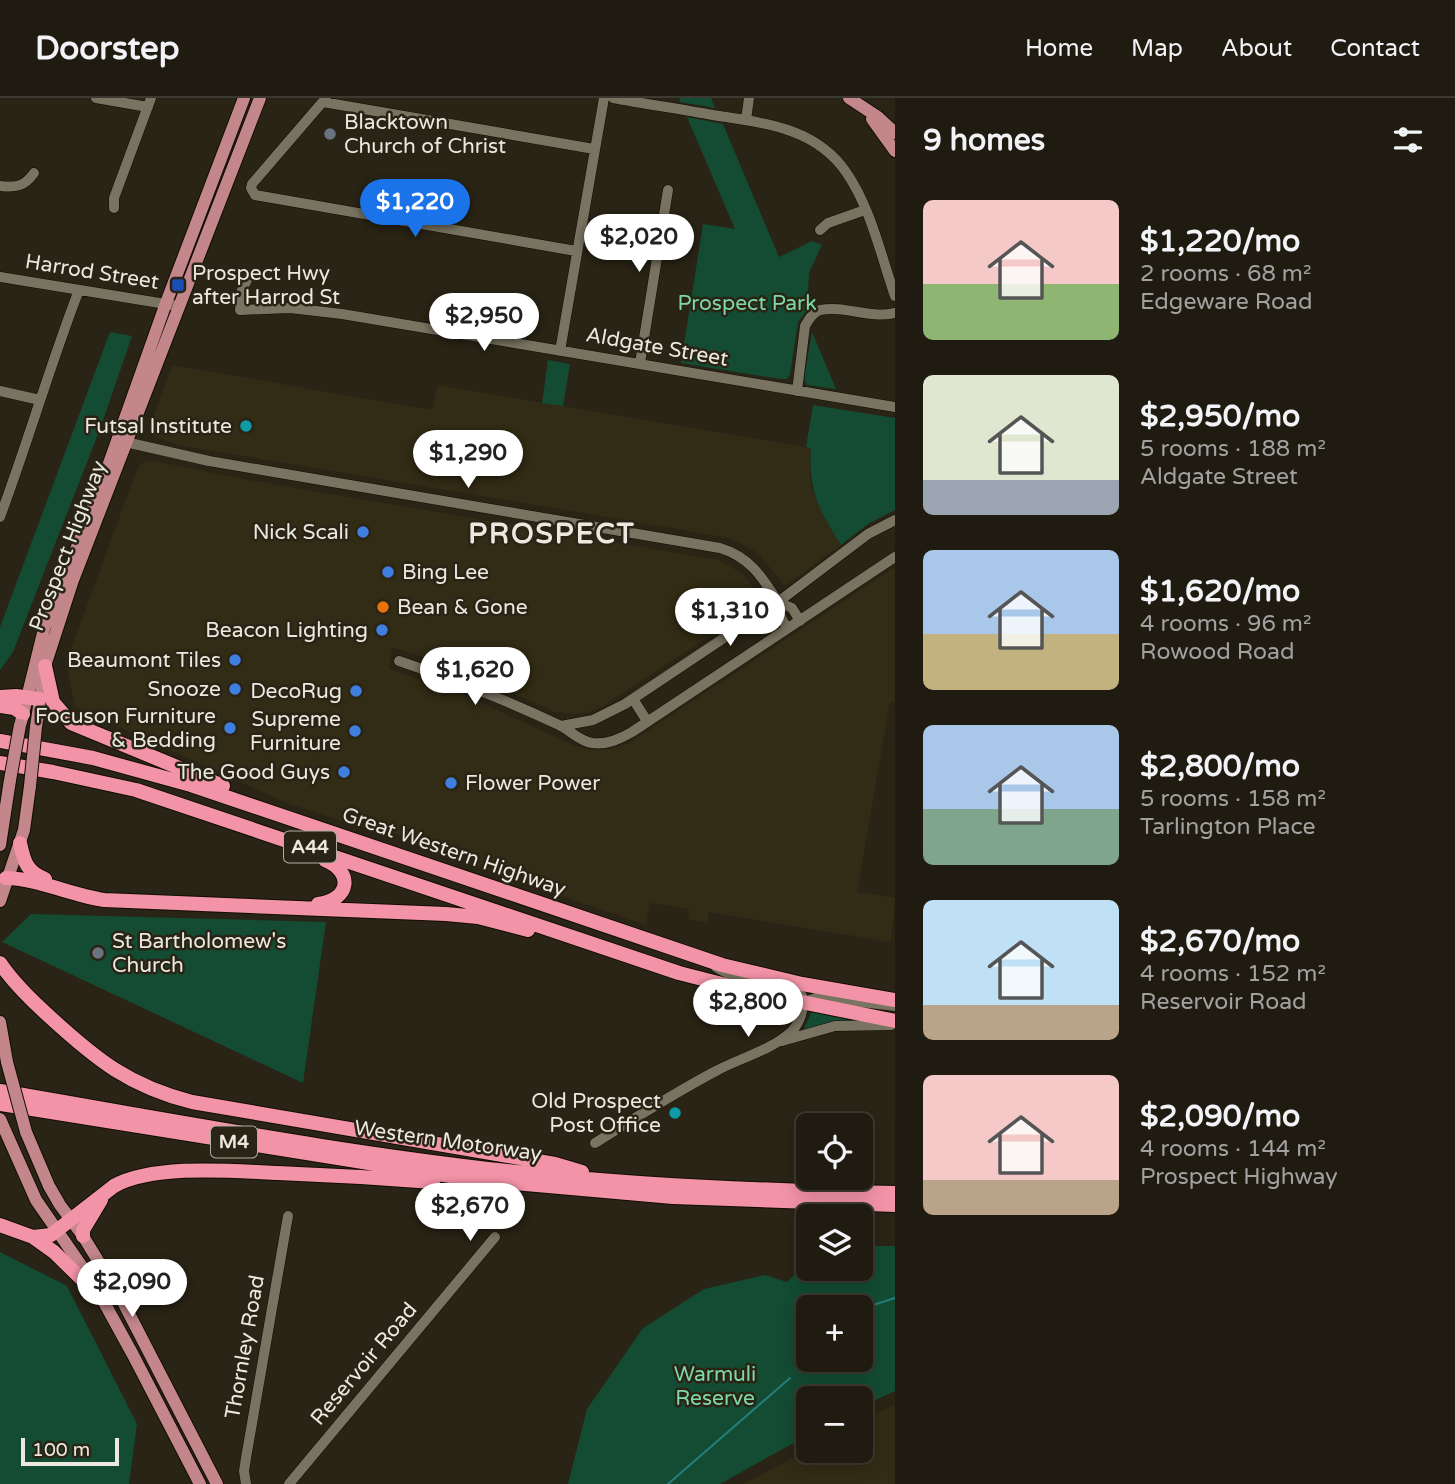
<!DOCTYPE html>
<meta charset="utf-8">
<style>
:root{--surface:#1f1b10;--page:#2c281e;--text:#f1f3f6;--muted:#a1a19f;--line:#3c3930;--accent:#1a73e8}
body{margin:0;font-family:"Varela Round",sans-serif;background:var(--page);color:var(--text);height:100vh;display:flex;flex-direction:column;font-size:26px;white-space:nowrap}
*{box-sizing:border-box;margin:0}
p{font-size:23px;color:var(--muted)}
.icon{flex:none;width:38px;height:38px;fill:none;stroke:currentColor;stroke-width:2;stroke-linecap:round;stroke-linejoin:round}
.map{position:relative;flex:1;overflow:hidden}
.panel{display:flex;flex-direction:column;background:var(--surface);width:560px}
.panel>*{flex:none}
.fabs{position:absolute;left:796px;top:1015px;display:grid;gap:14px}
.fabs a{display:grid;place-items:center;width:77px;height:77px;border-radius:10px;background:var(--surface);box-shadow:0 4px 18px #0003,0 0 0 2px var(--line);font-size:35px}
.scale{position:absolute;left:21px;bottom:18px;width:98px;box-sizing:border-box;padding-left:7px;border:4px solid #ebe8df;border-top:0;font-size:19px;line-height:24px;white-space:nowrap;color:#ebe8df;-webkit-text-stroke:5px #292415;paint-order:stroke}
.price{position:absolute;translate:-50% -60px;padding:0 16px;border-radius:24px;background:#fff;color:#222;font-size:23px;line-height:46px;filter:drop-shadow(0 2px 4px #0008)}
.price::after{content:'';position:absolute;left:50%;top:42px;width:21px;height:16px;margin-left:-10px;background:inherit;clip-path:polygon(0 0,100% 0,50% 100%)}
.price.current{background:var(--accent);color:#fff}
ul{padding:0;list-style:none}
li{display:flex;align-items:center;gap:21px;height:175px;padding:0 28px}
li span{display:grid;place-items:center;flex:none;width:196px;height:140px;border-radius:10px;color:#555}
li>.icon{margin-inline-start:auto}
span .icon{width:84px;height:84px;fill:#fffc;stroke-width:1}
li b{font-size:30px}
h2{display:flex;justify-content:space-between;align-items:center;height:84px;padding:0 28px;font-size:30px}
header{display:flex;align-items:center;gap:42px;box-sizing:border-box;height:98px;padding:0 35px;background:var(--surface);border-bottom:2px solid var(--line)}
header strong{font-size:33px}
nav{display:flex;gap:38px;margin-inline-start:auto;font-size:24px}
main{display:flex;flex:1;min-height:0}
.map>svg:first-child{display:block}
</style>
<header>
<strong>Doorstep</strong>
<nav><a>Home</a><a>Map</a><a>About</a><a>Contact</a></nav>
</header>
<main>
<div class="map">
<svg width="895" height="1386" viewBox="0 0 895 1386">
<rect width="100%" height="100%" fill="#292415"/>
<!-- built -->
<path fill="#322b15" d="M172,267L432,312L438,287L811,350L810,380L813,394L824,419L841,447L785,488L762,460L754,453L741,445L724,439L178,347L156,339L151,333L150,328Z
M150,362L249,382L719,462L743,476L758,497L760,501L756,508L603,608L586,615L571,616L555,614L458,571L392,549L389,571L458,594L575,648L591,652H608L629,645L895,469V604H890L857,794L895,800L891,844L709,814L707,824L688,821L689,811L650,805L646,827L469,766L471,763L364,724L363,730L289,706L75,609L66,565L137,371L143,364Z
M895,1306V1386H743L808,1352L861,1353V1324Z"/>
<!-- green -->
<path fill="#134c32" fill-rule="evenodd" d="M679,0H711L715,10L680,4Z
M687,19L723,26L779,159L812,143L822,147L809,175L807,212L798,224L790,277L787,281H780L681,265L703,126L735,131Z
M110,234L132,238L100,331L13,554L0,572V529Z
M812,234L836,291L807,287L804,281Z
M548,262L570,266L563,308L542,305Z
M813,307L895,320V412L868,426L841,447C819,412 808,393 811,350L806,349Z
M31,816L326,824L303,985L2,844Z
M812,913L863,922L803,933Z
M861,1148H895V1293L861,1309V1300H808V1337L720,1386H568L587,1311L643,1230L704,1191L765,1177L787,1184L808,1163V1171H861ZM808,1209H861V1262H808Z
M0,1154L67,1188L137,1326L129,1386H0Z"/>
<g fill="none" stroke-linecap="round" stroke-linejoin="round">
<!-- stream -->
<path stroke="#247e7f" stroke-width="2" d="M861,1211L895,1200
M668,1386L790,1280"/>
<!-- minor casing -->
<g stroke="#120d02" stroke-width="11">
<path id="minor" d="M96,0L148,9
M326,0L252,86L251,90L255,97L576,153
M613,0C646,6 680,11 713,17C763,25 815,29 846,74C871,110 881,158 895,198
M323,4L594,51
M746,22L749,0
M0,88C16,90 25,88 34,75
M114,110V100L151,0
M820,132L828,125L865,112
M249,178L242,192L240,212L290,210L342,216L895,309
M0,179L178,208
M560,253L604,0
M640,265L668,92
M0,293L40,302
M797,293L805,228C809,221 813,214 820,212C845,207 870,221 894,215
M121,343L209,363L720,450C750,459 762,479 778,504L777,511L787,531
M0,419C28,344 50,267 79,192
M778,504L792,510L800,523
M399,563C453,581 508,603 559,627C570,632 579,643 592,645C607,647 620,641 632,634L895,459
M633,601L647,623
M561,628L593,622L625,606L778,504L868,436L895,422
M804,904L819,899L895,908
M782,943L835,928L891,927
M595,1045C635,1020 674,995 716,973C740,960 772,952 792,933C800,925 805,909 802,898C777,882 742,886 716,869
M246,1386L244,1373L246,1360L288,1118
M289,1386L495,1139"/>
</g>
<!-- major casing -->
<g stroke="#120d02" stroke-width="14">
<path id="major" d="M849,0L878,19L895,35
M872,21L895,53
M21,624L44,531L97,399L166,205L244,0
M36,629L45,568L73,482L260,0
M0,747L10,682
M0,803L24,732L30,688
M0,924L7,964
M0,1021L36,1102L94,1186L133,1257L200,1386
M26,1034L49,1088L60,1107L83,1138L122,1202L217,1386"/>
</g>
<!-- highway casing -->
<g stroke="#120d02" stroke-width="16">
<path id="highway" d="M45,568L53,604L71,625L223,688
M0,599L16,598L39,601
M0,608L14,610L23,616
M0,643L93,660L191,687L722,867L802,886L895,902
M0,665L53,674L136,692L679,875L757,895L895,923
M20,745C24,764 27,774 45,781
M6,780C40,781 70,797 104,802L446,816L478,819L528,832
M318,806C350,802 354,774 325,762
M0,865C14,886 32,903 51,920C97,962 129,988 192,1004L555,1066L582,1074
M0,993C181,1024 362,1059 545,1077C662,1089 778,1093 895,1095
M0,1006L469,1081L673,1099L895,1107
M0,1127L33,1139L51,1137L114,1088C154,1066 232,1073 278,1075C329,1077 381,1080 433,1084
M83,1138V1132L101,1102
M33,1139L54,1154L102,1201"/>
</g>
<!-- minor -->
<use href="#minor" stroke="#797361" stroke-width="10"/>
<!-- major -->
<use href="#major" stroke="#c2868b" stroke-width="12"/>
<!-- highway -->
<use href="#highway" stroke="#f393a7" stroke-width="14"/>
<!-- major-bridge casing -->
<g stroke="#120d02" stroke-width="14" stroke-linecap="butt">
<path id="major-bridge" d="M10,682L20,627
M30,688L36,629
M7,964L26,1034"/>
</g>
<!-- major-bridge -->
<use href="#major-bridge" stroke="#c2868b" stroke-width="12"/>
</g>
<!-- markers -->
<g fill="#6b7280" stroke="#292415" stroke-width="2.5">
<circle cx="330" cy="36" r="7"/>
<circle cx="98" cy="855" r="7"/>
</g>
<rect fill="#1a4fb4" stroke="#292415" stroke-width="2.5" x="171" y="180" width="14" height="14" rx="3.5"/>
<g fill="#0f9aa8" stroke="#292415" stroke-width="2.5">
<circle cx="246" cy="328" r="7"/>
<circle cx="675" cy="1015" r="7"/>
</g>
<g fill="#3f7fe0" stroke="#292415" stroke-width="2.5">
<circle cx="363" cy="434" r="7"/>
<circle cx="388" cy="474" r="7"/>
<circle cx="382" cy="532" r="7"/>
<circle cx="235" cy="562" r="7"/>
<circle cx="235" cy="591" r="7"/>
<circle cx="356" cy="593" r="7"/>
<circle cx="230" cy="630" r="7"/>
<circle cx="355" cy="633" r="7"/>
<circle cx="344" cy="674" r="7"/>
<circle cx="451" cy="685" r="7"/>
</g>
<circle fill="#e8710a" stroke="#292415" stroke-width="2.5" cx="383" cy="509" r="7"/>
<g text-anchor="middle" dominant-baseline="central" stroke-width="5" stroke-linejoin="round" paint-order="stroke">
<!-- shield labels -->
<g fill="#292415" stroke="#b1ada2" stroke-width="2">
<rect x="284" y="733.5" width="52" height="31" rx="5"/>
<rect x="211" y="1028.5" width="46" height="31" rx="5"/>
</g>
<g font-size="19" font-weight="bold" fill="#ebe8df">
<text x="310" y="749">A44</text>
<text x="234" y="1044">M4</text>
</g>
<!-- poi labels -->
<g font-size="21" fill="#ebe8df" stroke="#292415" text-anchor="end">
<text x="344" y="24" text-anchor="start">Blacktown<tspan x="344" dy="24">Church of Christ</tspan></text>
<text x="192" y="175" text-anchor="start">Prospect Hwy<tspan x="192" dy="24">after Harrod St</tspan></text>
<text x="232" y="328">Futsal Institute</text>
<text x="349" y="434">Nick Scali</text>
<text x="402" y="474" text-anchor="start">Bing Lee</text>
<text x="397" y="509" text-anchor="start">Bean &amp; Gone</text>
<text x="368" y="532">Beacon Lighting</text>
<text x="221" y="562">Beaumont Tiles</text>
<text x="221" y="591">Snooze</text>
<text x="342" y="593">DecoRug</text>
<text x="216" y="618">Focuson Furniture<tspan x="216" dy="24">&amp; Bedding</tspan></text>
<text x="341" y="621">Supreme<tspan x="341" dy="24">Furniture</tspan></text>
<text x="330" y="674">The Good Guys</text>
<text x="465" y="685" text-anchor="start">Flower Power</text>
<text x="112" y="843" text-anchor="start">St Bartholomew's<tspan x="112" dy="24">Church</tspan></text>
<text x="661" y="1003">Old Prospect<tspan x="661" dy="24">Post Office</tspan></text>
</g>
<!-- street labels -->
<g font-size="21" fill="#ebe8df" stroke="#292415">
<text transform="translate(92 174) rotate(9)">Harrod Street</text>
<text transform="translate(657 249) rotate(10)">Aldgate Street</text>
<text transform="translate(68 448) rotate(-69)">Prospect Highway</text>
<text transform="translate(454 754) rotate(19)">Great Western Highway</text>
<text transform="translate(448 1043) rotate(8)">Western Motorway</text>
<text transform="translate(245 1249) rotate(-80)">Thornley Road</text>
<text transform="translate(364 1266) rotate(-50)">Reservoir Road</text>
</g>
<!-- park labels -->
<g font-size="21" fill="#7ed8a8" stroke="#292415">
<text x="747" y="205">Prospect Park</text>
<text x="715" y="1276">Warmuli<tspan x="715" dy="24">Reserve</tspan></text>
</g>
<!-- district labels -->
<g font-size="28" font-weight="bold" letter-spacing="2" fill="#ebe8df" stroke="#292415">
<text x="552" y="436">PROSPECT</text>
</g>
</g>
</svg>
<div class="fabs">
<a><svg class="icon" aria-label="locate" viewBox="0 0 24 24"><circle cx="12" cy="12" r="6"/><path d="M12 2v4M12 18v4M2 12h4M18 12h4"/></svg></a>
<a><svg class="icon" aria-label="layers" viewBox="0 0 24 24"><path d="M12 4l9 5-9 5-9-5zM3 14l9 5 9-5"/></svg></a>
<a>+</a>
<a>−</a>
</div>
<div class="scale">100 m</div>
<b class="price current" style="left:415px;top:141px">$1,220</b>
<b class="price" style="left:639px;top:176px">$2,020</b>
<b class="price" style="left:484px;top:255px">$2,950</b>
<b class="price" style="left:468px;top:392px">$1,290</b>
<b class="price" style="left:730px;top:550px">$1,310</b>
<b class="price" style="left:475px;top:609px">$1,620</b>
<b class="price" style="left:748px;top:941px">$2,800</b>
<b class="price" style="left:470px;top:1145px">$2,670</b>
<b class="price" style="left:132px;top:1221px">$2,090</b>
</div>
<section class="panel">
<h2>9 homes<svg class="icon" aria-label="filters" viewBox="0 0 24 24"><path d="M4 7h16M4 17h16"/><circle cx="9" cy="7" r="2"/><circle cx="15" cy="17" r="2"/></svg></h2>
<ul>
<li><span style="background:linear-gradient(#f6c9c9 60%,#8fb573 0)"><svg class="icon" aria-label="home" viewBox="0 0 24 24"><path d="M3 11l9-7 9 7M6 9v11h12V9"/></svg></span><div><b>$1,220/mo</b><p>2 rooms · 68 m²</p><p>Edgeware Road</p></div></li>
<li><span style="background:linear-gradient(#dfe7d0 75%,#9aa5b1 0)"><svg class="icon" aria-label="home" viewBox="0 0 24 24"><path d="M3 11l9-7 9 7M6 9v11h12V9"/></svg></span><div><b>$2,950/mo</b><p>5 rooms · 188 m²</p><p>Aldgate Street</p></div></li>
<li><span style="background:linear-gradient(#a9c7e8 60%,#c2b280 0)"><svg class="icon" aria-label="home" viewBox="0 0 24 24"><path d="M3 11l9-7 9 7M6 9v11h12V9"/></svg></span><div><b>$1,620/mo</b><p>4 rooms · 96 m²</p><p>Rowood Road</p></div></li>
<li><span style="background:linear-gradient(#a9c7e8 60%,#7fa58c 0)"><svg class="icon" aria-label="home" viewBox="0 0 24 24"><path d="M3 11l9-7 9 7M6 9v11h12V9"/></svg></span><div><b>$2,800/mo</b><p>5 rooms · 158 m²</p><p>Tarlington Place</p></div></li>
<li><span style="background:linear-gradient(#bfe0f5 75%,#b9a48a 0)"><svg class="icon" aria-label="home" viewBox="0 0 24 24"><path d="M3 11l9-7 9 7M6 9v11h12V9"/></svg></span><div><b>$2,670/mo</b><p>4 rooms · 152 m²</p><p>Reservoir Road</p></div></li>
<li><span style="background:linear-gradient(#f6c9c9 75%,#b9a48a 0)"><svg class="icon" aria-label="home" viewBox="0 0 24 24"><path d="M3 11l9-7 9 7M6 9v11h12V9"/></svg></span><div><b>$2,090/mo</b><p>4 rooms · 144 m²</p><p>Prospect Highway</p></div></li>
</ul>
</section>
</main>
